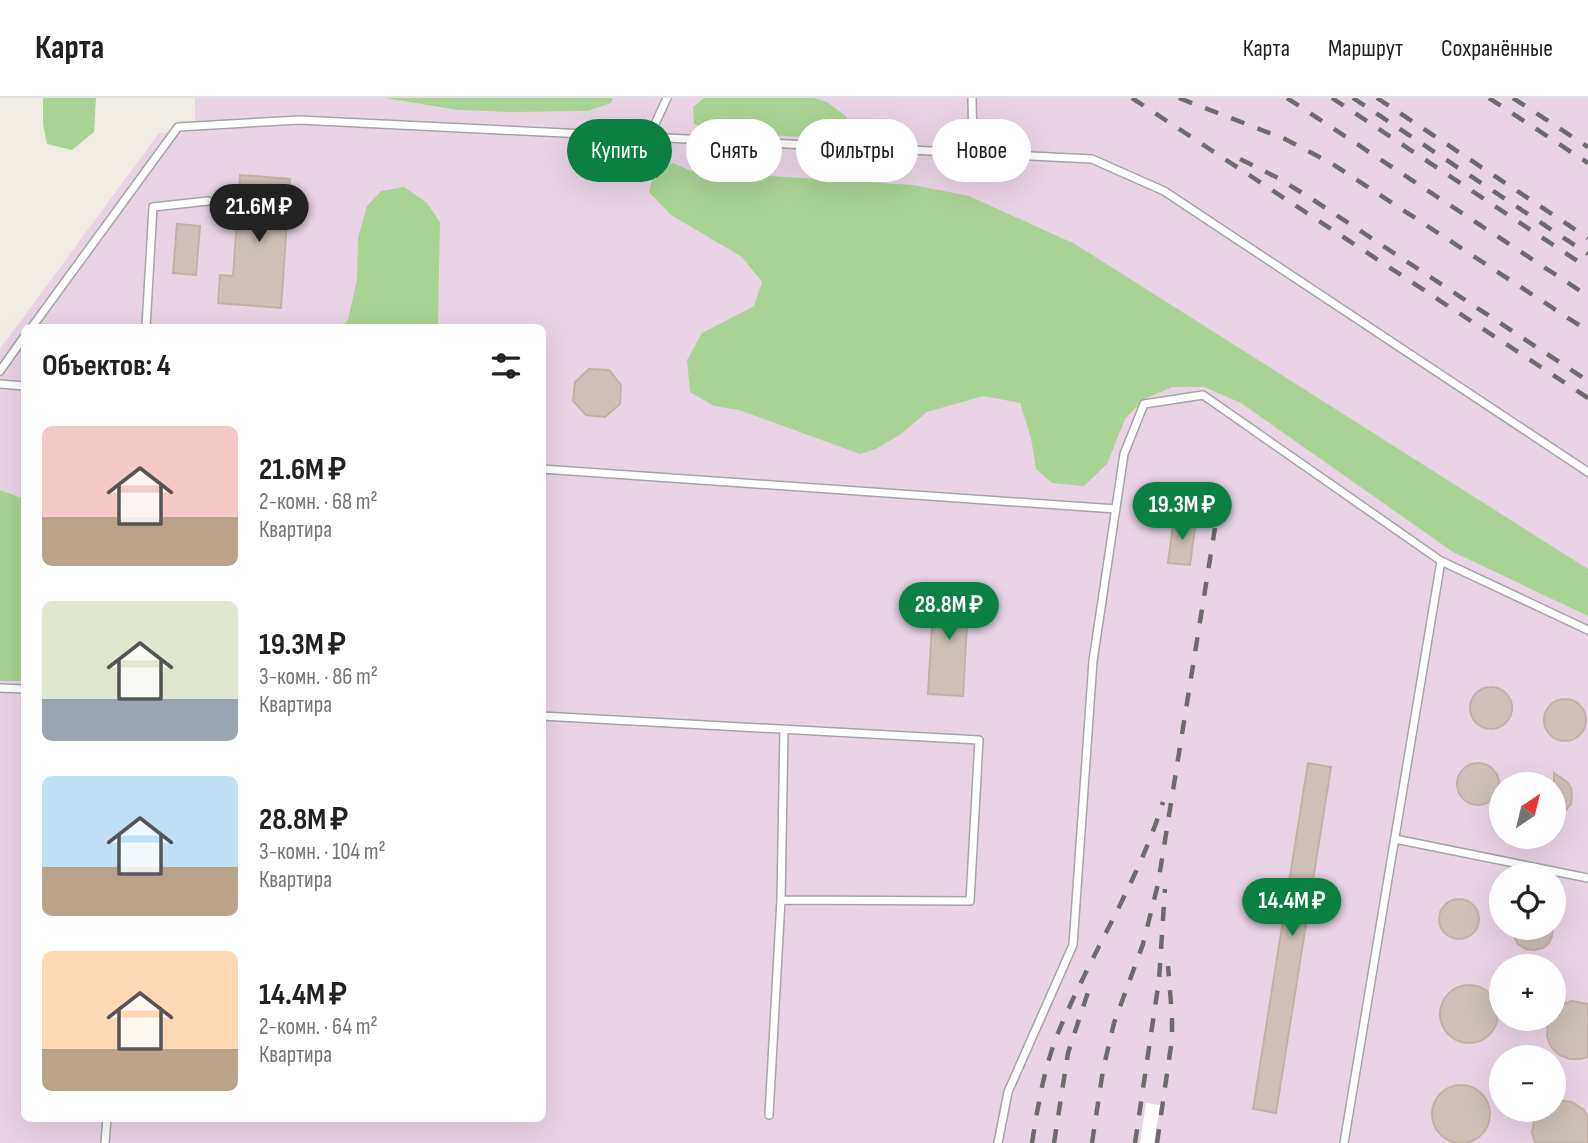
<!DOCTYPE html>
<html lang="ru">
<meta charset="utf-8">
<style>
:root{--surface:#fff;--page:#f2f2f2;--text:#202124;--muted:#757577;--line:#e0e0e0;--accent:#0b8043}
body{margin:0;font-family:"Sofia Sans Condensed",sans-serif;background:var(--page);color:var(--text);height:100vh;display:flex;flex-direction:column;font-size:26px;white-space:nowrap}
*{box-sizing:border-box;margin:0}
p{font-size:23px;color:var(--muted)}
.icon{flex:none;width:38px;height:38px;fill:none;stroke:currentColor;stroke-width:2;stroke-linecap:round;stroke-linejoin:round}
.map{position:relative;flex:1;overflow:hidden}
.side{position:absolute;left:21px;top:226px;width:525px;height:798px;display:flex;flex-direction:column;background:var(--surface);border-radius:10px;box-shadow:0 7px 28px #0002}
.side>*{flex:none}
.top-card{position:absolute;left:567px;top:21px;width:665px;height:63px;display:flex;gap:14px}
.needle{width:46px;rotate:35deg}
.controls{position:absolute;left:1489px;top:674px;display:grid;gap:14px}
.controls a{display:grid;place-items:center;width:77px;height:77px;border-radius:50%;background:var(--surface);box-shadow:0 7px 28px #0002;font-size:35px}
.price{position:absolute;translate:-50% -60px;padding:0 16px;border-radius:24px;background:var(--accent);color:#fff;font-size:23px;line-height:46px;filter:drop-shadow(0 2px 4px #0008)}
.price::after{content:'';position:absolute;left:50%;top:42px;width:21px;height:16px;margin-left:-10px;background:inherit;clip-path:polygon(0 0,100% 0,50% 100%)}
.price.selected{background:#222;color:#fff}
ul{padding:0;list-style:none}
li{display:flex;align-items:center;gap:21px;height:175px;padding:0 21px}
li span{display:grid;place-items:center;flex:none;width:196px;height:140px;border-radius:10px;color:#555}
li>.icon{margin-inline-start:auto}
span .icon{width:84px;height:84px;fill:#fffc;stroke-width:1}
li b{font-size:30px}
h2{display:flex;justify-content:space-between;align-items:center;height:84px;padding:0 21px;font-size:30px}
.chip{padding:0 24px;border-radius:32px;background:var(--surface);box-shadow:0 7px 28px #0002;font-size:24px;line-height:63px}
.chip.selected{background:var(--accent);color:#fff}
header{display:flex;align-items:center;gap:42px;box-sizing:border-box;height:98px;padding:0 35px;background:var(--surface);border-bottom:2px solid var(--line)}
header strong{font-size:33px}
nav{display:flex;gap:38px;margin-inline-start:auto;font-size:24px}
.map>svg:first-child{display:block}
</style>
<header>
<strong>Карта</strong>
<nav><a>Карта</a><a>Маршрут</a><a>Сохранённые</a></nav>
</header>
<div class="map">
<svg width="1588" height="1045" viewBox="0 0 1588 1045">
<rect width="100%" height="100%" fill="#f0ebe3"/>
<!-- industrial -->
<path fill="#e9d4e6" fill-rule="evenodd" d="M195,0H1588V1045H0V251L159,35L195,30ZM24,229H542V1020H24ZM1502,686H1554V738H1502ZM1502,777H1554V830H1502ZM1502,868H1554V920H1502ZM1502,959H1554V1012H1502Z"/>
<!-- forest -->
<path fill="#a9d394" d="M43,0H96L94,34L72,52L47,46L43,26Z
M385,0H613L611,5L588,13L512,14L458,12Z
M704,0H814L827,4L847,19L846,34L831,40L714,35L694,26L693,9Z
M673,65L691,73L913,87L969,98L1075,146L1588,471V518L1453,454L1241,305L1204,289H1173L1144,301L1125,321L1107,366L1084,388L1052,385L1036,371L1031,340L1020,305L983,298L927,314L901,336L876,351L860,356L739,312L714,308L690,294L687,262L702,235L754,208L762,184L742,159L671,117L649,94L654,73Z
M404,89L426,104L440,124L438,229H343L348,221L357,182L358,140L367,108L381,93Z
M0,392L24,401V581L19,583H0Z"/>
<!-- pier -->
<path fill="#fff" d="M1146,1005L1160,1007L1154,1045H1140Z"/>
<!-- building -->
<path fill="#ccc0b8" stroke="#c3b0a4" stroke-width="2" d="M240,77L290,81L281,210L218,205L220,177L233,178Z
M177,126L200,128L196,177L173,175Z
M589,271L609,272L621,287L620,306L605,319L586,317L573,303L575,284Z
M1174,420L1196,423L1190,467L1168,465Z
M934,490L969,491L963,598L928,596Z
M1470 610a21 21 0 1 1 42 0a21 21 0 1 1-42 0Z
M1544 622a21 21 0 1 1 42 0a21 21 0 1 1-42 0Z
M1457 686a21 21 0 1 1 42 0a21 21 0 1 1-42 0Z
M1308,665L1331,669L1276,1015L1253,1011Z
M1554,675L1567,684L1571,690L1572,698L1571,706L1566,712L1554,720Z
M1439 821a20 20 0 1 1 40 0a20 20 0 1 1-40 0Z
M1512,830H1553L1552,838L1549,845L1543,850L1534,852L1526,851L1518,846L1514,839Z
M1440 916a29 29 0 1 1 58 0a29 29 0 1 1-58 0Z
M1572,903L1588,906V959L1581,961H1570L1559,957L1551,949L1547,939L1548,920H1554V913L1562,906Z
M1432 1016a29 29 0 1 1 58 0a29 29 0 1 1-58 0Z
M1554,1002L1572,1004L1584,1012L1588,1019V1045H1535L1532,1034L1535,1019L1540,1012H1554Z"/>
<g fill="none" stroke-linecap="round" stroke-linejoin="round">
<!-- service casing -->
<g stroke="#a5a5a5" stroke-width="10">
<path id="service" d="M972,0L973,55
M649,39L667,0
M32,229L178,29L299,22L1092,61L1164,93L1588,374
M146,229L153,109L208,103
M0,273L24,239
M0,286L24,288
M542,371L1116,411
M0,590L24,591
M542,618L979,642L970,803L781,802
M1395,741L1588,780
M769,1017L781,802L784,631
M105,1045L107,1020
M998,1045L1008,994L1073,847L1093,563L1124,356L1144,306L1203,297L1441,463L1588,532
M1344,1045L1441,463"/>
</g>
<!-- service -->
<use href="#service" stroke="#fff" stroke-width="7"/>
<!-- rail -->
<path stroke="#6c6c6c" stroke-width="4.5" stroke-dasharray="14 14" stroke-linecap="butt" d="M1132,0L1588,300
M1179,0L1285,41L1331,65L1588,233
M1287,0L1588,198
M1332,0L1588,170
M1353,0L1588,156
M1377,0L1588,140
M1489,0L1588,65
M1513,0L1588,49
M1240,61L1278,80L1315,103L1588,283
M1032,1045C1038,1007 1044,970 1058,935C1090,857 1138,785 1163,704
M1054,1045L1068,955L1091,885
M1092,1045L1103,972L1114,925L1143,846L1158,786L1215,430
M1135,1045L1159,882L1165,791
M1157,1045L1172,941V918L1168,868"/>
</g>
</svg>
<div class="controls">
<a><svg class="needle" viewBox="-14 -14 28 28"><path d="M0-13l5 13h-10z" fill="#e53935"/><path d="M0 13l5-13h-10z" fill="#757577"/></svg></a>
<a><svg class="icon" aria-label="locate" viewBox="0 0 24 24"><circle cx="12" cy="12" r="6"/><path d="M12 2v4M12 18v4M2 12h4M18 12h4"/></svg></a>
<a>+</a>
<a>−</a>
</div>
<b class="price selected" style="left:259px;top:146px">21.6M ₽</b>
<b class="price" style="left:1182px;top:444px">19.3M ₽</b>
<b class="price" style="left:949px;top:544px">28.8M ₽</b>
<b class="price" style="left:1292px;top:840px">14.4M ₽</b>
<div class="top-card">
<a class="chip selected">Купить</a>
<a class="chip">Снять</a>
<a class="chip">Фильтры</a>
<a class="chip">Новое</a>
</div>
<section class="side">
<h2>Объектов: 4<svg class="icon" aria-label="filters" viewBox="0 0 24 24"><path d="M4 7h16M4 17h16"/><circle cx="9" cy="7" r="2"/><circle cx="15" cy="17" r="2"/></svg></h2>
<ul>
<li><span style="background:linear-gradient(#f6c9c9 65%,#b9a48a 0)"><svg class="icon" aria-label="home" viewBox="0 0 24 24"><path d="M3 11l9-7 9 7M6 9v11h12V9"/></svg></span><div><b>21.6M ₽</b><p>2-комн. · 68 m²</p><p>Квартира</p></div></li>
<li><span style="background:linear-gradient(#dfe7d0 70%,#9aa5b1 0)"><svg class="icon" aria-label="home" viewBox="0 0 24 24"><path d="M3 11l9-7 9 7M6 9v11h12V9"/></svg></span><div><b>19.3M ₽</b><p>3-комн. · 86 m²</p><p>Квартира</p></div></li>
<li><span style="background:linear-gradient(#bfe0f5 65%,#b9a48a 0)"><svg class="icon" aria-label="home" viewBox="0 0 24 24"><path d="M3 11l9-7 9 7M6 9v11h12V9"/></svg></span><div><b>28.8M ₽</b><p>3-комн. · 104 m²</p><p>Квартира</p></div></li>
<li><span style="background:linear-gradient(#ffd9b3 70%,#b9a48a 0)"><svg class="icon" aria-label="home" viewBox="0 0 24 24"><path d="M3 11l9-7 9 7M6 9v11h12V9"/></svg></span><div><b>14.4M ₽</b><p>2-комн. · 64 m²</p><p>Квартира</p></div></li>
</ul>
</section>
</div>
